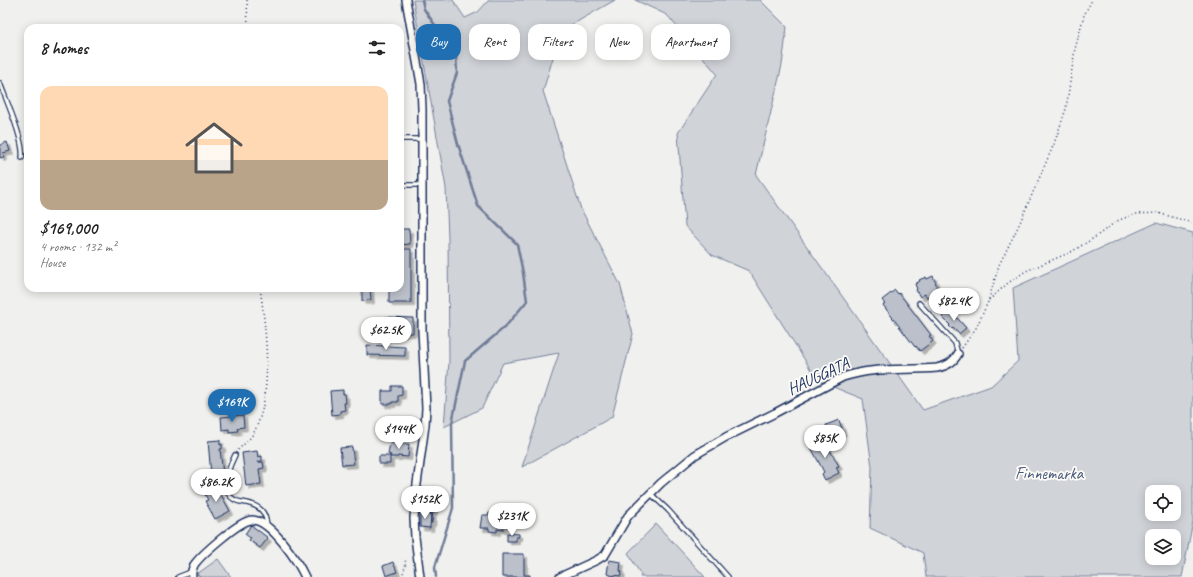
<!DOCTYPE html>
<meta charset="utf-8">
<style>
:root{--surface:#fff;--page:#f6f6f6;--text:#222;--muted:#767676;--line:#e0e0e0;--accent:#1f6fb2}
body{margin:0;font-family:Caveat,sans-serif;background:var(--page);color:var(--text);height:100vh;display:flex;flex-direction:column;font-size:15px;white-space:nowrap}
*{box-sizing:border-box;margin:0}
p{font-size:13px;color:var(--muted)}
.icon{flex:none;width:22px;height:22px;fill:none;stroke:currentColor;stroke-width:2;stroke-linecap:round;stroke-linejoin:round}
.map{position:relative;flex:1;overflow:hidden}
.side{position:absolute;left:24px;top:24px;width:380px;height:268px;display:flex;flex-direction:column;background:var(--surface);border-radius:12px;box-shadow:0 2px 10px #0003}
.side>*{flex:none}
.hud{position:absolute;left:416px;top:24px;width:380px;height:36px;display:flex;gap:8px}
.tools{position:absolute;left:1145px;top:485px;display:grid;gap:8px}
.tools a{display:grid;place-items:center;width:36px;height:36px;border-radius:8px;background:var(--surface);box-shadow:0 2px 10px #0003;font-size:20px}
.price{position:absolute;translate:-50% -34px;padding:0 9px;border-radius:14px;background:#fff;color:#222;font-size:13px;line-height:26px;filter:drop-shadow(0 1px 2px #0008)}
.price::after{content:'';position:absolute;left:50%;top:24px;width:12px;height:9px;margin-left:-6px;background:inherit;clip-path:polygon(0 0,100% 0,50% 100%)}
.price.selected{background:var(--accent);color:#fff}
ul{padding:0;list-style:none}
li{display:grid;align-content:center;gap:8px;height:212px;padding:0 16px}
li+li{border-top:1px solid var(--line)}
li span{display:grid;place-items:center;height:124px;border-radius:12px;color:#555}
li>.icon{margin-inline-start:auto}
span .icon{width:72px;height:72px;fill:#fffc;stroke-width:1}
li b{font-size:17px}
h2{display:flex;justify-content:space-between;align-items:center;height:48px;padding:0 16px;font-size:17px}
.pill{padding:0 14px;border-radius:12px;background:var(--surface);box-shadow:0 2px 10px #0003;font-size:14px;line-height:36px}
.pill.selected{background:var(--accent);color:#fff}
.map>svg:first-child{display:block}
</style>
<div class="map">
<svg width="1193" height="577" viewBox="0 0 1193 577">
<defs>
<filter id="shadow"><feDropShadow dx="3.5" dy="3.5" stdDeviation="0" flood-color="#0004"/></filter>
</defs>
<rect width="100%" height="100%" fill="#f0f0ee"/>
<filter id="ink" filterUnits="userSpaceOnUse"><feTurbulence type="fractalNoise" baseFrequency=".025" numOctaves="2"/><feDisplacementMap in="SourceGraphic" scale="8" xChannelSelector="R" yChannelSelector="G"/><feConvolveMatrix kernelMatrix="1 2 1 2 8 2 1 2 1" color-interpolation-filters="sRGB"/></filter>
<g filter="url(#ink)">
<!-- green -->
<path fill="#d0d3d8" stroke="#76819b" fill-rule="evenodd" d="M413,0H453L465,18L478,12L489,0H615L561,31L543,91L581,209L620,284L633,334L612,417L522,467L559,353L503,363L482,408L444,427L449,361L448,238L446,188Z
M635,0H760L787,27L782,65L756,175L923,410L991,386L1018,361L1013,288L1156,223L1193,233V521L1182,577H926L923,553L870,528L872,467L863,399L818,381L749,271L712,255L685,226L678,133L717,74L667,15ZM1152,492H1174V514H1152ZM1152,536H1174V558H1152Z
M656,524L705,577H640L641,575L628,553Z
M218,559L231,577H200L197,574Z"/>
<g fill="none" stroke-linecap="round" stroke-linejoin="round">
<!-- stream -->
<path stroke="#6f7b97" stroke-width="2.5" d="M422,0L424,9L456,56L457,73L447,101L458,144L478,206L517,244L523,273L527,301L506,326L465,361L452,423L453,508L435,567L436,577"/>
</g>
<!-- building -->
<path fill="#bbc0ca" stroke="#1b2f5e" filter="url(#shadow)" d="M7,142L10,151L3,153L4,157L0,158V145Z
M400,229H409L410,244L400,245Z
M400,249H411V303H389V288H400Z
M933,276L938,289L933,291L934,295L927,297L925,294L920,297L916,290L917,289L915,284L920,281L919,280L926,277L927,279Z
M362,288H370L371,300L362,301Z
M895,290L898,294L899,293L931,335L929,336L933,341L920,351L916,346L915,347L883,305L885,304L882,300Z
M950,310L966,328L959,334L953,328L952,329L949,326L950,325L942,317Z
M385,317L413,318V333H384Z
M367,345L405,347V356L367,355Z
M392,386H402V395L398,396V402H392V404H382V391H392Z
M343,390V394H345L346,403H344L345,410L340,411V414L332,415L330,391Z
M243,415L244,427L237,428L238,431L229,432V429L222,430L221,417Z
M839,420L843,432L835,435L836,437L831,439L826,425Z
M816,438L820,445L825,442L839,466L836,467L839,473L825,480L822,474L824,472L808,442Z
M220,440V445L222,444V449H220L223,474L211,475L208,441Z
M395,441H402V444H409L408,457L398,456V457H390L391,455L388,454L390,443H395Z
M352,447L354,464L342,465L340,448Z
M257,451L258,457L262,456V461L258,462H263L264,468L259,469L261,484L246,486L242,453Z
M379,456H390V464H379Z
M206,485L209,491L212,489L215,496L220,493L230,511L215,519L205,501L208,500L202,489Z
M422,489H435L434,511H433L432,523H431V513H421Z
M420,513H431L430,528L420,527Z
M489,513L495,514V516L504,517L503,530L497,529V532L489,531V528H480L482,515H488Z
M251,525L268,538L260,548L249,540L250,538L245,534Z
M507,533L519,534V537H516V541H507Z
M502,554H524V575H530V577H502Z
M609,560L621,562L620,571L622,572L621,576L614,575V576L607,574Z
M393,562L397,572L386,576L383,566Z"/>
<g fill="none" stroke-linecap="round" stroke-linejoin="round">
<!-- lane casing -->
<g stroke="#1b2f5e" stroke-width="6">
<path id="lane" d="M0,83C6,100 25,142 22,158
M400,139H422
M400,185H423
M919,303L955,343L958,354
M235,455C229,467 218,491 235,500C238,502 243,502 247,503C260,506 266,512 267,526
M651,494L668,510L728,577
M178,577L191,572"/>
</g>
<!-- street casing -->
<g stroke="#1b2f5e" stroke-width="10">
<path id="street" d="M406,0L421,84L422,109V330L426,408L425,425L417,484L414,518L415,537L420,577
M192,577C191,572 192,570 194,565C201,555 240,520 252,520C271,520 298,562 305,577
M560,577L597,560L605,555L628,516L661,483L695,455L726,437L775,413L843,377C876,366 903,371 937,368C946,366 953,363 958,354"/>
</g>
<!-- path -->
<path stroke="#1b2f5e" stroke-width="1.5" stroke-dasharray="1 3" stroke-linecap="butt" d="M247,0L248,28
M989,300L1008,283L1026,271L1071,252L1094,238L1117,221L1135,214L1158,213L1193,223
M962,348L976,328L988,302L999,265L1018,227L1054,144L1066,109L1075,49L1084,15L1092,0
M238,450C243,445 249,440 253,434C274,397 266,329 260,288
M402,577L406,563L405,560"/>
<!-- lane -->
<use href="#lane" stroke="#fdfcf7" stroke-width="3.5"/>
<!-- street -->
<use href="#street" stroke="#fdfcf7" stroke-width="7"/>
</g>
</g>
<g text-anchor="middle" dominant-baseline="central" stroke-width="3.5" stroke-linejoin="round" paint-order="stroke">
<!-- street labels -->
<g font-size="17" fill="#1b2f5e" stroke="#fdfcf7">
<text transform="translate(818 376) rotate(-25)">HAUGGATA</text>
</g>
<!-- park labels -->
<g font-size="17" fill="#48587c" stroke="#fdfcf7">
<text x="1049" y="473">Finnemarka</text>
</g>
</g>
</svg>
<div class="tools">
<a><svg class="icon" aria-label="locate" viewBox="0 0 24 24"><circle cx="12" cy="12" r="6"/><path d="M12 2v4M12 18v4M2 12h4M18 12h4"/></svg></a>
<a><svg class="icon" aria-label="layers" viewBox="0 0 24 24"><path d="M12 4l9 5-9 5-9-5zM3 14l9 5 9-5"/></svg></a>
</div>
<b class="price" style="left:954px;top:322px">$82.4K</b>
<b class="price" style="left:386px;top:351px">$62.5K</b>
<b class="price selected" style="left:232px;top:423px">$169K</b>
<b class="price" style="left:399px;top:450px">$144K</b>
<b class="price" style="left:825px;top:459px">$85K</b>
<b class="price" style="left:216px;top:503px">$86.2K</b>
<b class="price" style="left:425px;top:520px">$152K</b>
<b class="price" style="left:512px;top:537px">$231K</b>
<div class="hud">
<a class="pill selected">Buy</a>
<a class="pill">Rent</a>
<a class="pill">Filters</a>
<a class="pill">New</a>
<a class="pill">Apartment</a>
</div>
<section class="side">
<h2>8 homes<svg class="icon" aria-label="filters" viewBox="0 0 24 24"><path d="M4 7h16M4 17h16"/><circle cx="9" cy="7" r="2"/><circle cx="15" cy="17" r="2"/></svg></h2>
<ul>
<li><span style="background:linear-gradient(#ffd9b3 60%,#b9a48a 0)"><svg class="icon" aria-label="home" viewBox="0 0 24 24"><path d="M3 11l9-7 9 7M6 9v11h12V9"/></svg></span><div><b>$169,000</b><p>4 rooms · 132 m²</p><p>House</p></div></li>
</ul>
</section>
</div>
